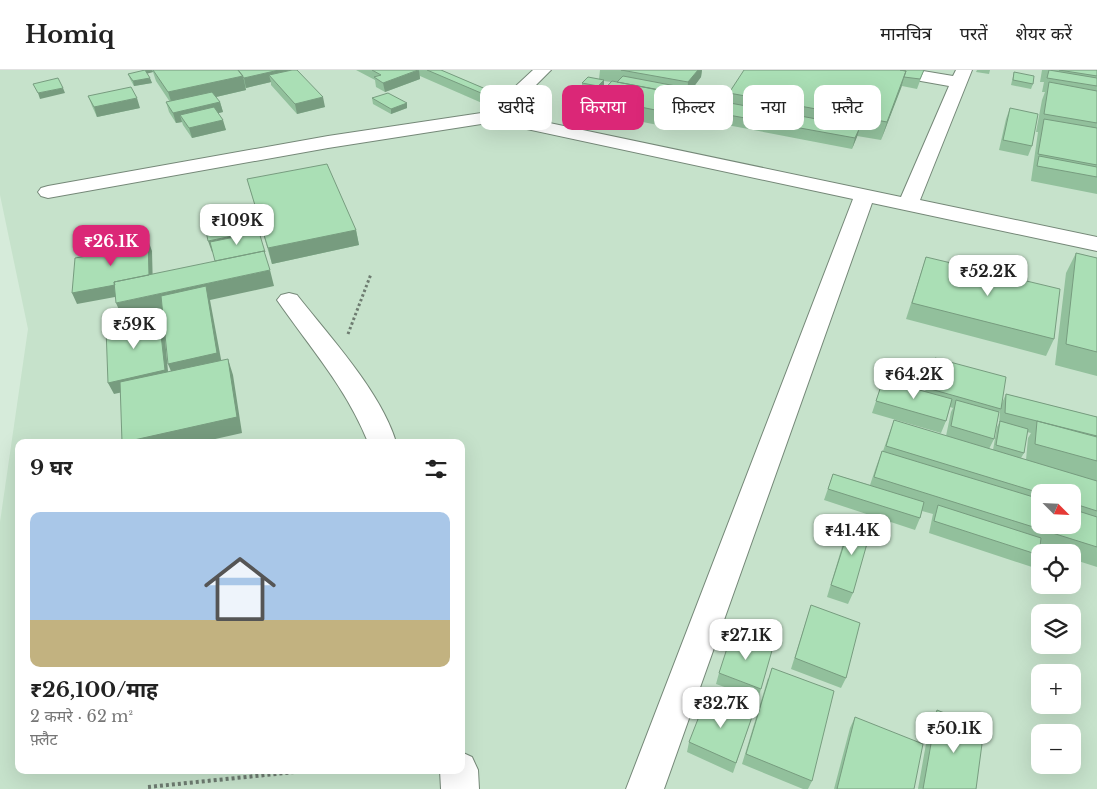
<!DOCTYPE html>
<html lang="hi">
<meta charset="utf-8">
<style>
:root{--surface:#fff;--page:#f2f2f2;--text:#222;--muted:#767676;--line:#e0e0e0;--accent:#db2777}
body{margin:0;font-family:"Libre Baskerville","Noto Sans Devanagari",serif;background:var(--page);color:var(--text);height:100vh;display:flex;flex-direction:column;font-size:19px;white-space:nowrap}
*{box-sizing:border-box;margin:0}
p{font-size:16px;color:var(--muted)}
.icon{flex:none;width:28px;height:28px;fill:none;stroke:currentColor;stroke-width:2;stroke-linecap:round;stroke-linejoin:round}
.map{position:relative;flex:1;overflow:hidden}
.drawer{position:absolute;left:15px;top:369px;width:450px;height:335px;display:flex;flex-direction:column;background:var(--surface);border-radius:10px;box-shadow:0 5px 20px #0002}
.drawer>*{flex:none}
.hud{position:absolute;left:480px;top:15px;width:475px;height:45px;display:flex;gap:10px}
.needle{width:32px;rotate:114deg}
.fabs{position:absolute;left:1031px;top:414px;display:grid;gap:10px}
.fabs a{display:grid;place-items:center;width:50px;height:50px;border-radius:10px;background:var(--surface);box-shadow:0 5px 20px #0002;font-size:25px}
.price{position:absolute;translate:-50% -42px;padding:0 11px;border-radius:10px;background:#fff;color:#222;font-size:16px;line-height:32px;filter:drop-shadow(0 1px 2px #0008)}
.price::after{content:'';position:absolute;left:50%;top:30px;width:15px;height:11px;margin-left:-8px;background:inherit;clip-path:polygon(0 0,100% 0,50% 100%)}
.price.active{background:var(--accent);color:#fff}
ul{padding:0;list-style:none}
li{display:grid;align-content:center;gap:10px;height:265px;padding:0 15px}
li span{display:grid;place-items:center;height:155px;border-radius:10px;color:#555}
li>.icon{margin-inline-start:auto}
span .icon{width:90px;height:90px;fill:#fffc;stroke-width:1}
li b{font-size:21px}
h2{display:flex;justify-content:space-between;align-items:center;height:60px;padding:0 15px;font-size:21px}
.chip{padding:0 18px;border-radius:10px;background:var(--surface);box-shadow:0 5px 20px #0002;font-size:18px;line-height:45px}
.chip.active{background:var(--accent);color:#fff}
header{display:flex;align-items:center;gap:30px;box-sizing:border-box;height:70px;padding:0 25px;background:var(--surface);border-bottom:1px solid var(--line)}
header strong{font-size:24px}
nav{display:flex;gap:28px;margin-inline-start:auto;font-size:18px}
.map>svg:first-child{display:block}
</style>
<header>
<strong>Homiq</strong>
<nav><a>मानचित्र</a><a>परतें</a><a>शेयर करें</a></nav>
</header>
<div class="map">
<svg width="1097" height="719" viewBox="0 0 1097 719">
<rect width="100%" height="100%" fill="#d6ebda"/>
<!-- built -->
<path fill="#c6e2cb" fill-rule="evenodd" d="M0,0H1097V719H0V452L28,259L0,125ZM19,372H461V700H19ZM1040,422H1072V455H1040ZM1040,482H1072V515H1040ZM1040,542H1072V575H1040ZM1040,602H1072V635H1040ZM1040,662H1072V695H1040Z"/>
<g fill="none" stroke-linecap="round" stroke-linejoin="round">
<!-- minor casing -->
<g stroke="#758878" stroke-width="2">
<path id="minor" d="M533,0H551L507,44L901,127L949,16L887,5L881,4L879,0H917L953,6L956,0H972L920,130L1097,167V181L872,133L664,719H626L853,129L494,52L328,78L48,128L41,126L38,122L41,118L48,116L328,66L488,42Z
M289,223L297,225C330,267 381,322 396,372H368C345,316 311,279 277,230L281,225Z
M461,682L472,687L478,700L479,719H441L440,700H461Z"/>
</g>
<!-- path-far1 -->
<path stroke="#6e7c71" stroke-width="3" stroke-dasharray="2.5 2.5" stroke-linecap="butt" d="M348,264L371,204"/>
<!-- path -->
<path stroke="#6e7c71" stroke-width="4" stroke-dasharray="3 3" stroke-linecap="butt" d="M148,717L295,702L299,700"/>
<!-- minor -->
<use href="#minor" fill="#fff" fill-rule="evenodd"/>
</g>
<!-- wall -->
<path fill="#92c09c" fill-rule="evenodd" d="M143,0H297L325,37L297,44L271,15V12L246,18L245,16L246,20L216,27L220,32L223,42L218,43L226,60L192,68L183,55L182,52L176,53L169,42L166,32H170L156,11L153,2L147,3L152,13L134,16L130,9L128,4L143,1Z
M356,0H441L488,20L489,30L482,33L420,6V9L385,22L376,17L375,10Z
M600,0H702L701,7L692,19L702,35L684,60L596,43V35L586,46L562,41V36L596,29L611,12L604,11V15L598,21L582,18V13L599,9Z
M924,0L917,19L902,16L881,70L857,66L852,79L722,54L723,44L726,39L729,23Z
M977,0H990L989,4L976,2Z
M1042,0H1097V124L1031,111L1038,62H1036L1042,30L1045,22H1042L1044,12H1040Z
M1014,2L1033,14L1031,19L1011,15Z
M88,26L140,38L97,47L92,36Z
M372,28L407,33V38L391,44L373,34Z
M1010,38L1032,76L1028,86L999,80L1006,49Z
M247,109L356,160L359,175L272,194Z
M1076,183L1097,188V306L1055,295L1066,203Z
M926,187L1054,269L1046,286L906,249Z
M935,288L1002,333L1006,324L1097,347V497L1072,489V482H1052L1040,479V515L1032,512L1034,494L1032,497L929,463L933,444L922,441L920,448L915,460L824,430L833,404L870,415L876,397L882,381H883L894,350L946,366L951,342L953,338L950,337L946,351L941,363L872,343L883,310L925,322L931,299ZM1000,341L999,353L997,357L993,380L989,379L994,369L998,345ZM1027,362L1031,363L1028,368L1026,390L1021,388L1024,383ZM1040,422H1072V455H1040Z
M852,449L853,523L848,534L827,527L847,460Z
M811,535L846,608L841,618L791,599Z
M719,603L761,619L758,629L716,614Z
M768,608L812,711L808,719H803L742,694Z
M937,640L976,719H918L930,651Z
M753,644L733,703L687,682L689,672Z
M855,647L914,719H834L850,658Z"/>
<!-- shaded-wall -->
<path fill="#779c7f" d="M144,0H152L153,2L146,4Z
M279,0H295L269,5L271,12L246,18L244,8Z
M419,0L420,9L385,22L383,13Z
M698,0H702L701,7L687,26L688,12Z
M906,1L901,18L881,70L887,52Z
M243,6L246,20L173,37L168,22Z
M150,8L152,13L134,16L133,11Z
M604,10V15L598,21V16Z
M676,16L675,26L670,24Z
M63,18L65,23L40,29L38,23Z
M488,20L489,30L482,33L481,23Z
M704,21L702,35L684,60L685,46Z
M323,27L325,37L297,44L295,34Z
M137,28L140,38L97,47L94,37Z
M596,30V35L586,46V41Z
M220,32L223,42L185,51L180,45L182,52L176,53L173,43Z
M407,33V38L391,44V39Z
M223,50L226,60L192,68L189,58Z
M860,57L857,67L852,79L855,68Z
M356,160L359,175L272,194L268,178Z
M257,161L260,172L212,182L208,171Z
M148,170L152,181L153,220L77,234L72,223Z
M270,200L274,216L210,230L223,300L175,311L168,294L208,230L123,249L116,233Z
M159,247L164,258L169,312L114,324L108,313Z
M228,289L233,305L242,363L202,372H125Z"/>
<!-- building -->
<path fill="#aadfb5" stroke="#779c7f" d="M145,0L150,8L133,11L128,4Z
M153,0H238L243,6L168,22Z
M238,0H279L244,8Z
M292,0H297L323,27L295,34L269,5Z
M372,0H418L383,13L374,7L381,5Z
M427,0H441L488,20L481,23Z
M621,0H698L688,12Z
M744,0H900L906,1L887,52L729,23Z
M900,0H924L920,9L904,7L906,1Z
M1049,0L1097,8V16L1047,8Z
M1059,0H1097V6Z
M1014,2L1034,6L1033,14L1013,10Z
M623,6L676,16L671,22L617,12Z
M588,7L604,10L598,16L582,13Z
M58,8L63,18L38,23L33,14Z
M612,11L679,24L684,17L704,21L685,46L596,28Z
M1049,12L1097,21V53L1044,44Z
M131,17L137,28L94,37L88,26Z
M212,22L220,32L173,43L166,32Z
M388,23L407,33L391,39L372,28Z
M573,24L596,29V30L586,41L562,36Z
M730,33L860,57L855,68L723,44Z
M214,37L223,50L189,58L180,45Z
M1010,38L1038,44L1032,76L1003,70Z
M1044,49L1097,58V95L1038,84Z
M1039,86L1097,97V107L1037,96Z
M327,94L356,160L268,178L247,109Z
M253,147L257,161L208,171L205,156Z
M259,162L265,182L264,181L215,191L210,172Z
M148,170L149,205L114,212L115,215L72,223L75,188L128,179V174Z
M264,181L270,200L116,233L114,212Z
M1076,183L1097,188V282L1066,274Z
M926,187L1060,219L1054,269L912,233Z
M206,216L217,283L168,294L161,226Z
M159,247L165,300L108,313L106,258Z
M935,288L1006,307L1001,339L927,318Z
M228,289L237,347L125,372H122L120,312Z
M883,310L952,329L946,351L876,331Z
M1006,324L1097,347V366L1005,343Z
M956,330L999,342L994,369L951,356Z
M894,350L1097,411V441L1072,433V422H1040V423L886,376Z
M1000,351L1028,359L1024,383L996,375Z
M1037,351L1097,367V391L1035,374Z
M882,381L1040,429V455H1072V439L1097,447V477L874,407Z
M833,404L924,432L920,448L828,419Z
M938,435L1041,468L1039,485L934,451Z
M852,449L872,456L853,523L831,515Z
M1040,479L1050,482H1040V507L1035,506L1037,488L1039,485Z
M811,535L860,553L846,608L795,588Z
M732,563L773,577L761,619L719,603Z
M772,598L834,621L812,711L746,684Z
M707,626L753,644L736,693L689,672Z
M937,640L984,659L976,719H923Z
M855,647L923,674L914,719H837Z"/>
</svg>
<div class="fabs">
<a><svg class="needle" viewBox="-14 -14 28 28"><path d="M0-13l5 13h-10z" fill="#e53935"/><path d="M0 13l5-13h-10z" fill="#767676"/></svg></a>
<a><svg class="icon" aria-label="locate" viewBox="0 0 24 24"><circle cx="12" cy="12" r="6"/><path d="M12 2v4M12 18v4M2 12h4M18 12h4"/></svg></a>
<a><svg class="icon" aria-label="layers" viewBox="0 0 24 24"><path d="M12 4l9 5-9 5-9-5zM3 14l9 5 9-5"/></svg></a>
<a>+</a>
<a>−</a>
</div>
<b class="price" style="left:237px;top:176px">₹109K</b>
<b class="price active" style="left:111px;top:197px">₹26.1K</b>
<b class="price" style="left:988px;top:227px">₹52.2K</b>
<b class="price" style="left:134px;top:280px">₹59K</b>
<b class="price" style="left:914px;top:330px">₹64.2K</b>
<b class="price" style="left:852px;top:486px">₹41.4K</b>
<b class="price" style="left:746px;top:591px">₹27.1K</b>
<b class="price" style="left:721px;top:659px">₹32.7K</b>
<b class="price" style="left:954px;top:684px">₹50.1K</b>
<div class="hud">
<a class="chip">खरीदें</a>
<a class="chip active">किराया</a>
<a class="chip">फ़िल्टर</a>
<a class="chip">नया</a>
<a class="chip">फ़्लैट</a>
</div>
<section class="drawer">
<h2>9 घर<svg class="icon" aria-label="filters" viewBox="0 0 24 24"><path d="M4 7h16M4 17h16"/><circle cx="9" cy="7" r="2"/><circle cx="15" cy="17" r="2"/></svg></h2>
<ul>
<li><span style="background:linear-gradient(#a9c7e8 70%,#c2b280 0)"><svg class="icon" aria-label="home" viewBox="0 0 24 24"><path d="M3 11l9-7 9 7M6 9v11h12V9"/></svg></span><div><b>₹26,100/माह</b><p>2 कमरे · 62 m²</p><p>फ़्लैट</p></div></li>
</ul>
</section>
</div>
